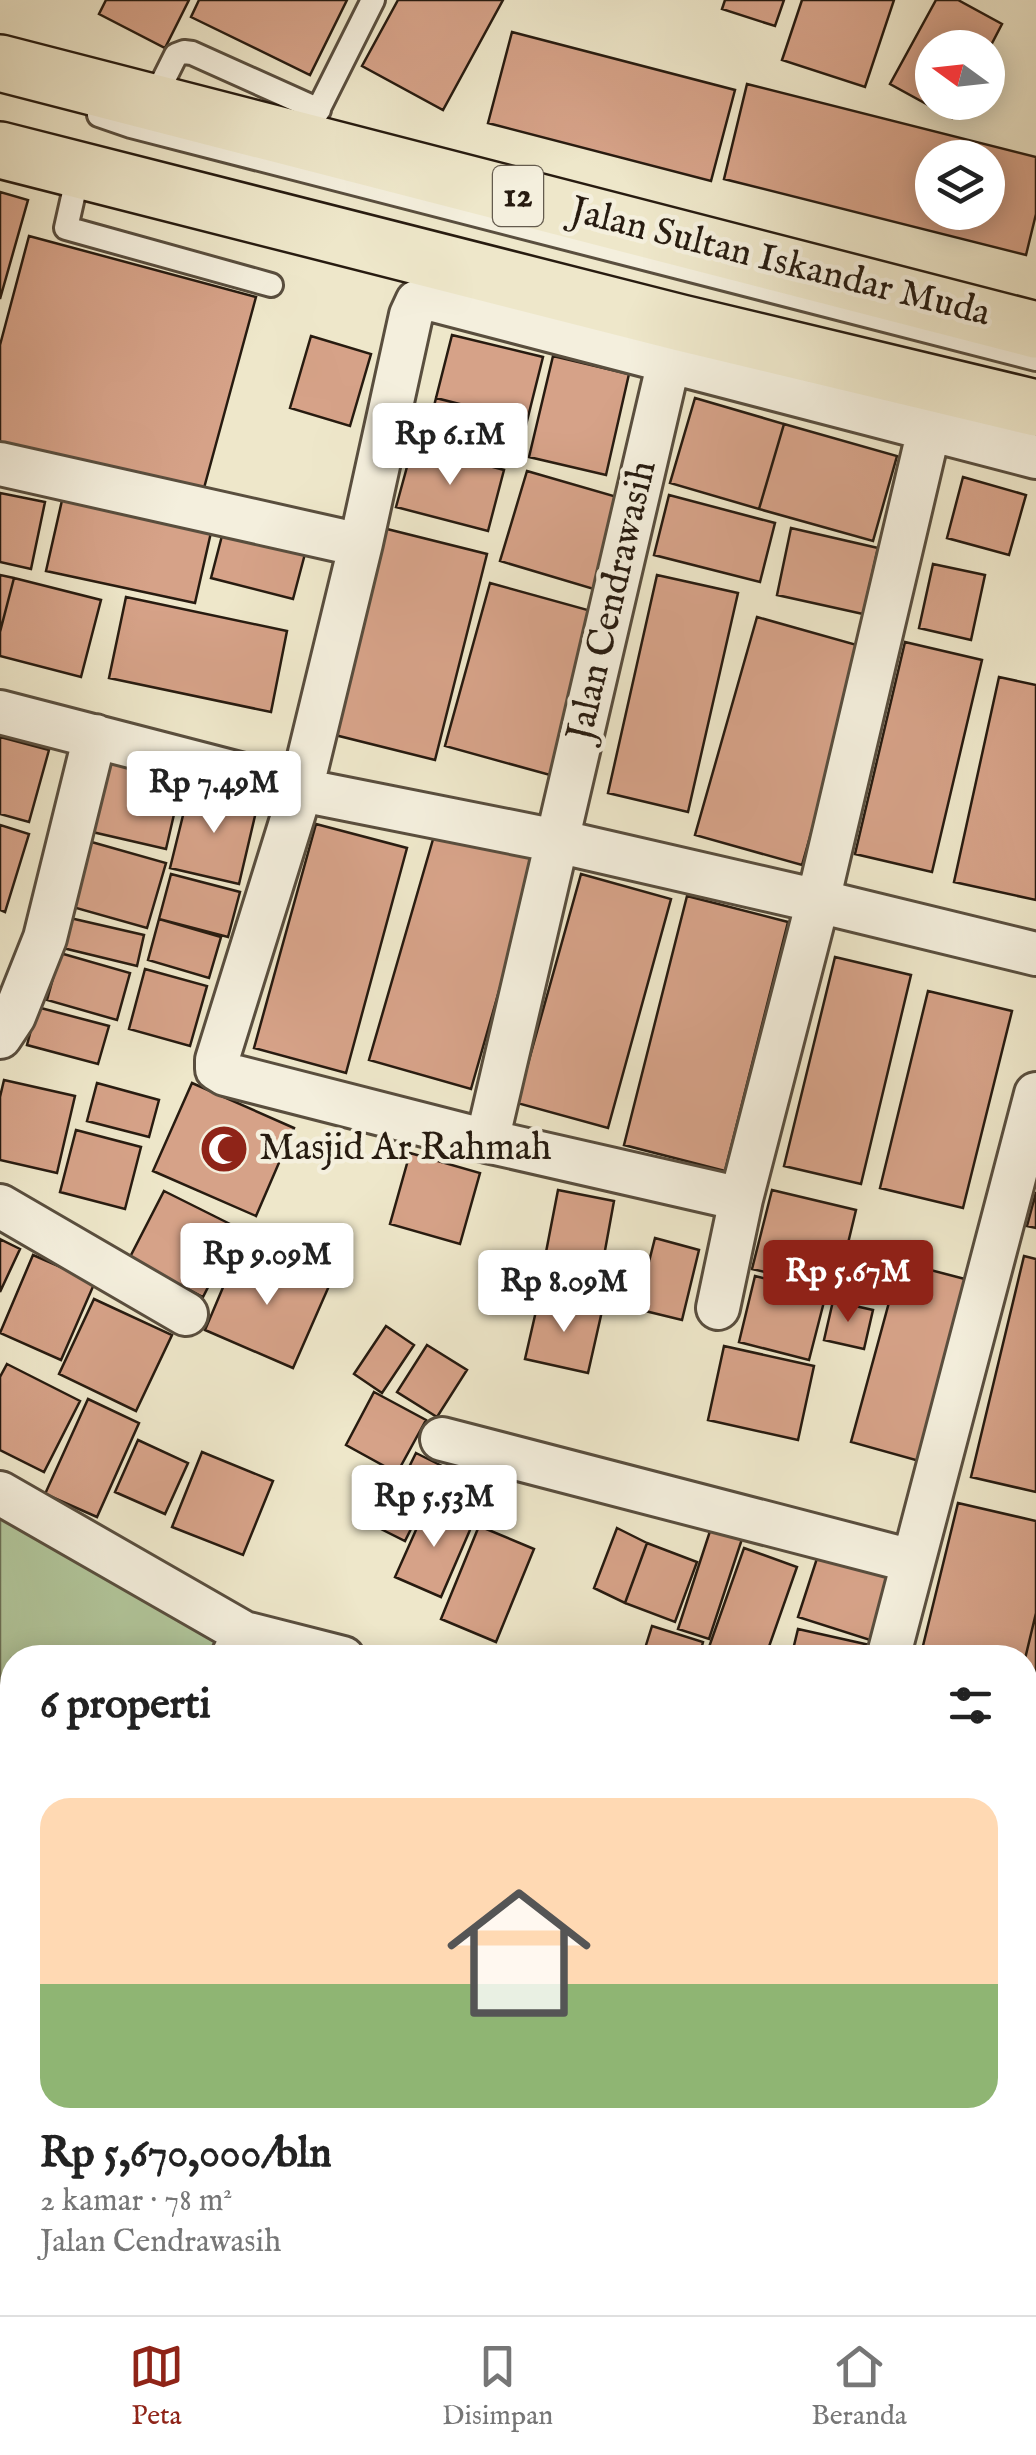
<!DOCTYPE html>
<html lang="id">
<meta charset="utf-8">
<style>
:root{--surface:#fff;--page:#f2f2f2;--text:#222;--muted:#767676;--line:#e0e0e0;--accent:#8f2418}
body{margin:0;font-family:"IM FELL English",serif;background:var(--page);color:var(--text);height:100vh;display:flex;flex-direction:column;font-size:38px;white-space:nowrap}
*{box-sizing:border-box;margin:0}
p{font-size:32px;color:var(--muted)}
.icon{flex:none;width:55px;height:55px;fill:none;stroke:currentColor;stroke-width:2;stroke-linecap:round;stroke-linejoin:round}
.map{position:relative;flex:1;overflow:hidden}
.panel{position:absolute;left:0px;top:1645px;width:1038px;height:670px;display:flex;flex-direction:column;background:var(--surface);border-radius:40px 40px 0 0;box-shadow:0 5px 25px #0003}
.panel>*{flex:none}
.needle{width:65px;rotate:285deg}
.buttons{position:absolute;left:915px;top:30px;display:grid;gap:20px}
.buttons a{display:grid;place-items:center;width:90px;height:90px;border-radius:50%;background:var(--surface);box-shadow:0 5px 25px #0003;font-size:50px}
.price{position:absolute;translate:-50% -85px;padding:0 22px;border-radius:10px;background:#fff;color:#222;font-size:32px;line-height:65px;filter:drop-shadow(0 2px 5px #0008)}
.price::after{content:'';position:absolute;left:50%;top:60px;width:30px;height:22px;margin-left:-15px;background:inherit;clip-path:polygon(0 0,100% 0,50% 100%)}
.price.current{background:var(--accent);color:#fff}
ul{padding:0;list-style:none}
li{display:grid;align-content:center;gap:20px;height:530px;padding:0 40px}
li+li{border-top:2px solid var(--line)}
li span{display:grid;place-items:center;height:310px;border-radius:30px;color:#555}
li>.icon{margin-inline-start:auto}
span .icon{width:180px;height:180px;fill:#fffc;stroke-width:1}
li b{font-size:42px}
h2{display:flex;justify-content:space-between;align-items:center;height:120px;padding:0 40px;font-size:42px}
.dock{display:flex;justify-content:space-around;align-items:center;height:140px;border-top:2px solid var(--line);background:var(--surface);font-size:28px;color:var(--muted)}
.dock a{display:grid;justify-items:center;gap:5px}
.dock .current{color:var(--accent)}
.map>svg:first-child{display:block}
</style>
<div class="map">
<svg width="1036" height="2315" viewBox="0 0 1036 2315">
<rect width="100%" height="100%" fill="#eee7ca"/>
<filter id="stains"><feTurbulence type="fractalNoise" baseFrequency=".002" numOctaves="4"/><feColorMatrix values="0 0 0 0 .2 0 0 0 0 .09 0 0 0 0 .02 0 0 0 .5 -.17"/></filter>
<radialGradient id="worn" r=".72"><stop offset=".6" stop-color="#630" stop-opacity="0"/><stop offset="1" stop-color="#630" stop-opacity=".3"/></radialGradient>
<!-- green -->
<path fill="#b2c79c" stroke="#6c7156" stroke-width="2.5" d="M0,1506L228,1637L218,1657L12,1658V1746L0,1742Z"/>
<!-- building -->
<path fill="#d6a288" stroke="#271b10" stroke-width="2.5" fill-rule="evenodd" d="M106,0H189L165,48L99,14Z
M199,0H347L310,75L191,17Z
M398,0H503L443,110L362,66Z
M725,0H784L775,26L722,9Z
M802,0H894L865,87L782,60Z
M936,0H958L1002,24L988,51V48H932V102H960L952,118L890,84Z
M512,32L735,90L711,181L488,123Z
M747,84L1036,157V214L1026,255L724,179ZM932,158H988V212H932Z
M0,192L28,200L0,299Z
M29,236L256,297L201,499L0,445V345Z
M452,335L543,357L527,421L436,398Z
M311,336L371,354L350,426L290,408Z
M553,356L629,374L606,475L529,457Z
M436,398L527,421L517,462L426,439Z
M695,398L784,424L759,509L670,483Z
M784,424L897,456L873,541L759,509Z
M413,445L504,470L488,531L396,507Z
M527,471L624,499L597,590L500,561Z
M963,477L1026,495L1009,555L947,538Z
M0,493L45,502L31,569L0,562Z
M669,495L775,523L760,582L654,555Z
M63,496L212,528L195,603L46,571Z
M224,528L306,550L293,599L211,578Z
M383,528L487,554L435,760L331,734Z
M791,528L878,548L863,614L777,595Z
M933,564L985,575L971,640L919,628Z
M0,575L14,578L0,632Z
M657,575L738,593L688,812L608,793Z
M14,578L101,600L81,677L0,656V632Z
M490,583L595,612L550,775L445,746Z
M126,597L287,631L271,712L109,678Z
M757,617L864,647L802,865L695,835Z
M905,642L982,660L932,872L855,854Z
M999,677L1036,685V900L954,882Z
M0,737L49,750L29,822L0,814Z
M105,753L184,771L166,849L88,831Z
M190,787L258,803L239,884L170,868Z
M316,824L407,848L346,1073L254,1048Z
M0,825L29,834L5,912L0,910Z
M436,829L537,858L471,1089L369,1060Z
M88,841L166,863L147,928L69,906Z
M171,874L240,892L228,937L159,919Z
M581,874L671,899L608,1128L517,1103Z
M687,896L788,922L725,1171L624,1145Z
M70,918L144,935L137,966L63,948Z
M159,919L221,937L209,978L148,960Z
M60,953L130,973L117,1020L47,1000Z
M835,957L911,975L861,1184L784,1166Z
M145,969L207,986L190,1046L129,1029Z
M928,991L1012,1011L963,1208L880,1188Z
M37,1007L109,1026L98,1064L27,1045Z
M4,1080L75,1096L57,1173L0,1160V1097Z
M97,1083L159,1100L149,1137L87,1121Z
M192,1083L294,1128L256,1216L153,1171Z
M76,1130L141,1147L125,1209L60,1192Z
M410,1153L480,1173L460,1244L390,1224Z
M558,1190L614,1201L598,1289L541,1278Z
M772,1190L856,1210L837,1289L752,1269Z
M164,1191L238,1228L203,1297L129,1259Z
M1036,1192V1228L1027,1226Z
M655,1238L699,1250L682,1320L637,1309Z
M0,1239L20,1249L0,1292Z
M240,1247L329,1286L293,1368L205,1330Z
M33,1255L95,1282L61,1360L0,1333Z
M612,1255L639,1261L629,1308L602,1302Z
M1024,1256L1036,1259V1492L971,1477Z
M900,1262L980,1283L930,1464L851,1442Z
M755,1276L826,1294L809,1360L739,1342Z
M539,1298L602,1311L588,1373L525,1359Z
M94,1299L172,1335L136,1411L59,1374Z
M833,1301L873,1310L864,1349L824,1340Z
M386,1326L414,1345L382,1393L354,1374Z
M427,1345L467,1370L437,1417L397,1392Z
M724,1346L814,1366L798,1440L708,1420Z
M7,1364L80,1401L44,1472L0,1450V1377Z
M374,1392L426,1420L397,1473L346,1445Z
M88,1399L139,1423L97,1517L45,1494Z
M138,1440L188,1463L165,1514L115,1492Z
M202,1452L273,1481L243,1555L172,1527Z
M416,1453L442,1466L405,1541L379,1528Z
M428,1503L473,1523L441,1597L395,1577Z
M958,1503L1036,1521V1613L1025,1659L920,1658Z
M712,1525L743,1536L709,1639L678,1629Z
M479,1526L534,1549L496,1642L441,1619Z
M617,1528L647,1543L625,1603L594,1588Z
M647,1543L697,1562L675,1622L625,1603Z
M744,1548L797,1567L765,1658H738L709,1647Z
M820,1549L891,1572L870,1640L798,1617Z
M1036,1613V1780L1025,1778V1659Z
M652,1626L703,1642L699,1658H642Z
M798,1629L874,1646L872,1658H791Z
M1025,1866L1036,1868V1954L1025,1951Z
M1025,1995L1036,1997V2034L1025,2080Z
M0,2181L12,2187L0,2216Z
M12,2201V2275L0,2269V2228Z
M3,2277L12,2281V2302H60L63,2304L58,2315H0V2284Z
M70,2302H113L107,2315H97Z
M141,2302H245L258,2309L255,2315H166Z
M346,2302H361L374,2308L371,2315H341Z
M383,2302H435L430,2315H417Z
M447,2302H537L534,2315H479L446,2307Z
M549,2302H577L627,2312L626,2315H547Z
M819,2302H845L883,2313L882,2315H816Z
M895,2302H937L933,2315H891Z
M942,2302H993L989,2315H938Z"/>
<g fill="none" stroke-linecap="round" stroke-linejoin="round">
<!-- lane casing -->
<g stroke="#594e3e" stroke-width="28">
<path id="lane" d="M152,103L176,55L184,52L192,53L319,110
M99,115L131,126L1036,359
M312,122L373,0
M79,170L66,228L271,285"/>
</g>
<!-- street casing -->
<g stroke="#594e3e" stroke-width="48">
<path id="street" d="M0,464L338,540
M0,712L301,790L557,841L818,901L1036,954
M0,1037L14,1016L45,938L95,736
M487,1141L669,361
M741,1199L487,1141L225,1074L217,1069V1060L301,790L361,543L411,315L417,302L426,298L1036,457
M0,1206L186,1314
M718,1308L741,1199L818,901L935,404
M442,1439L912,1561
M0,1493L244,1633
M232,1658L244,1633L343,1658
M888,1658L1036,1094
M1025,1828L1036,1830
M0,2042L12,2044
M1025,2232L1036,2183
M293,2315L299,2302
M720,2315L724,2302
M1010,2315L1011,2302"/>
</g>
<!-- highway casing -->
<g stroke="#271b10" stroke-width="60">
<path id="highway" d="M0,63L1036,330
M0,150L681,323L1036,408"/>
</g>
<!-- path -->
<path stroke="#271b10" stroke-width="6" stroke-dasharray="8 5" stroke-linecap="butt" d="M0,1752L12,1757"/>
<!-- lane -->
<use href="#lane" stroke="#f4efdd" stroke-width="22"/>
<!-- street -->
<use href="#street" stroke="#f4efdd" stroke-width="42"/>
<!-- highway -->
<use href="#highway" stroke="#eee7ca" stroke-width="55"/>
</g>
<!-- icons -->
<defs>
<g id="mosque-disc" transform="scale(2.5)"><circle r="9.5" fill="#8f2418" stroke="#f4efdd"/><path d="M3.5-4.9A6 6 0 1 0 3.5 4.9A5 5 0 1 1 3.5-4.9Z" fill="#fff"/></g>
</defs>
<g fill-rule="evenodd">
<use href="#mosque-disc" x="224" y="1149"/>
</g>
<g text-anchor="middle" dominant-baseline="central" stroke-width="9" stroke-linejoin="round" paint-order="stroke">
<!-- shield labels -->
<rect fill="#f4efdd" stroke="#645b4e" stroke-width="2.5" x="493" y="166" width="50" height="60" rx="8"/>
<g font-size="35" font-weight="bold" fill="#271b10">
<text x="518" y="196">12</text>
</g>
<!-- street labels -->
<g font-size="38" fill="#271b10" stroke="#f4efdd">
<text transform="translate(780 263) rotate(14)">Jalan Sultan Iskandar Muda</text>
<text transform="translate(613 601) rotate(-77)">Jalan Cendrawasih</text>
</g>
<!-- poi labels -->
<g font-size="38" fill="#271b10" stroke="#f4efdd" text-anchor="start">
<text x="259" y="1149">Masjid Ar Rahmah</text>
</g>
</g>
<rect width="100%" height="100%" filter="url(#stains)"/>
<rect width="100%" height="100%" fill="url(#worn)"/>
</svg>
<div class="buttons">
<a><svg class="needle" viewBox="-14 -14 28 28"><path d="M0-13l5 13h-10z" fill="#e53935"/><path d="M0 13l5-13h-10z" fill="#767676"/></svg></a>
<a><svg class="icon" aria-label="layers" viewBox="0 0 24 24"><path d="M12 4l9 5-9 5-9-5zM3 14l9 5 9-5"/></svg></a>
</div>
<b class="price" style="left:450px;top:488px">Rp 6.1M</b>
<b class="price" style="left:214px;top:836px">Rp 7.49M</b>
<b class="price" style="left:267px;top:1308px">Rp 9.09M</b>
<b class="price current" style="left:848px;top:1325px">Rp 5.67M</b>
<b class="price" style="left:564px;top:1335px">Rp 8.09M</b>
<b class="price" style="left:434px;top:1550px">Rp 5.53M</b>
<section class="panel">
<h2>6 properti<svg class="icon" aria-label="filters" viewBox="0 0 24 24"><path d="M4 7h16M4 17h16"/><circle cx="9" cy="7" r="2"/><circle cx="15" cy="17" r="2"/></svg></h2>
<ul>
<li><span style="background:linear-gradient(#ffd9b3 60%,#8fb573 0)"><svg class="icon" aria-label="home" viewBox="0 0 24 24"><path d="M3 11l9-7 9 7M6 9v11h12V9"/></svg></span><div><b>Rp 5,670,000/bln</b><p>2 kamar · 78 m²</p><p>Jalan Cendrawasih</p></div></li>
</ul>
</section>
</div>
<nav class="dock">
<a class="current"><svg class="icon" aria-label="map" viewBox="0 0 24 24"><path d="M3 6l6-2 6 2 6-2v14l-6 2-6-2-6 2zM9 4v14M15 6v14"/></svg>Peta</a>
<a><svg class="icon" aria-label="saved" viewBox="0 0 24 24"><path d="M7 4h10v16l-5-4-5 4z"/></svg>Disimpan</a>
<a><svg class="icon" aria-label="home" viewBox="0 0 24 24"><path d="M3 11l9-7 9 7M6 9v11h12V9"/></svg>Beranda</a>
</nav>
